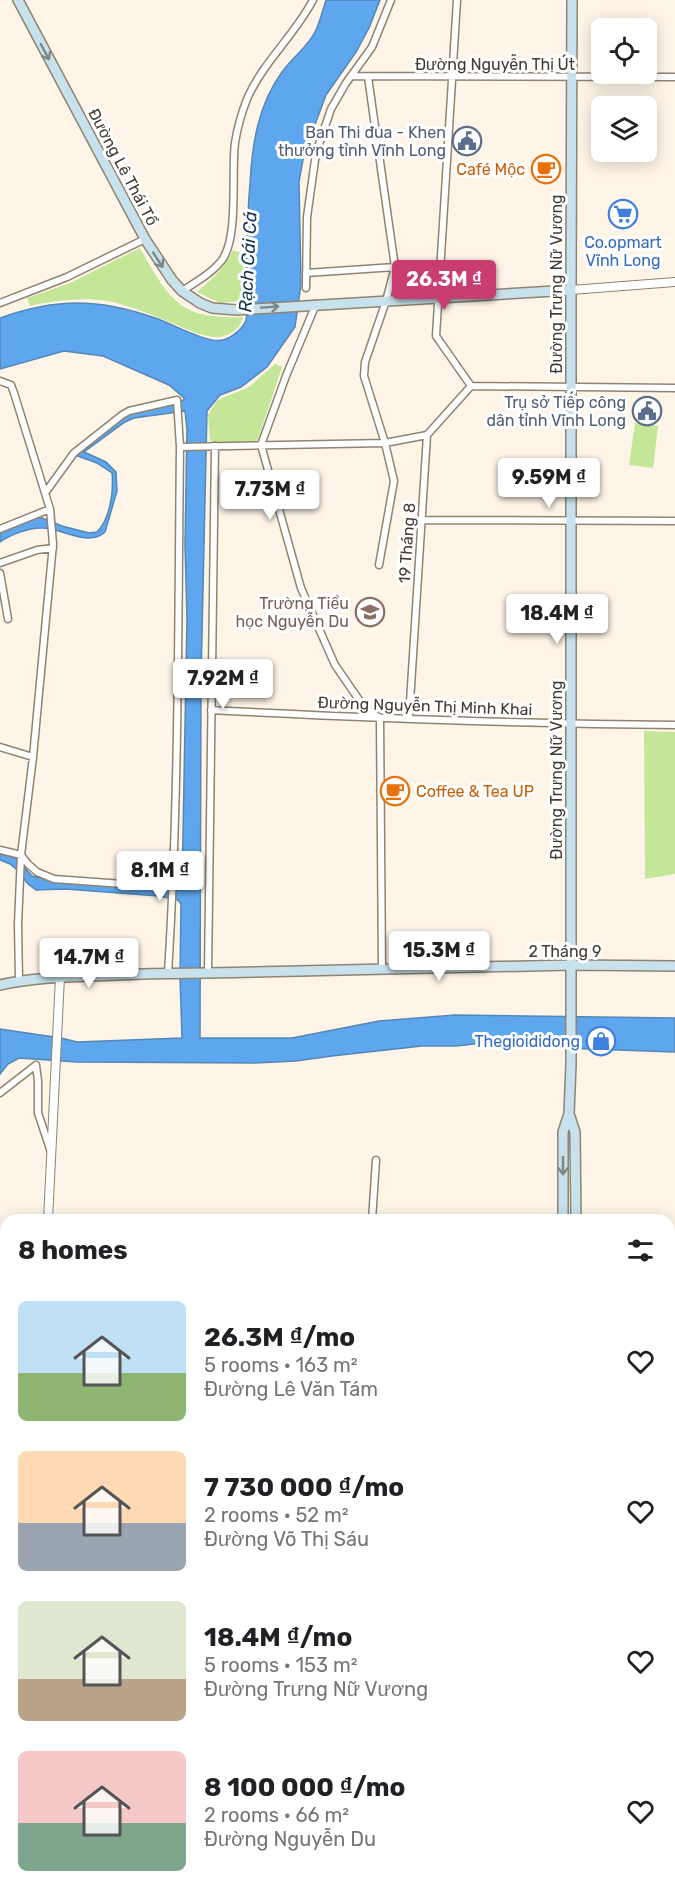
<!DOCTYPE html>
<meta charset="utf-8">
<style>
:root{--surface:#fff;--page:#f2f2f2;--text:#202124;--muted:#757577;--accent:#c93d70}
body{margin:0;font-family:Rubik,sans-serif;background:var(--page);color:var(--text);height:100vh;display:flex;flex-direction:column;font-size:22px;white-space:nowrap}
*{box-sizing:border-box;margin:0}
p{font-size:20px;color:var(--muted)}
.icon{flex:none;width:33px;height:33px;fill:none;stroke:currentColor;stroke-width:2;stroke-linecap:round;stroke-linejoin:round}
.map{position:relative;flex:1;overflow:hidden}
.panel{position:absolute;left:0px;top:1214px;width:675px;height:686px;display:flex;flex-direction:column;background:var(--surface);border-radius:18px 18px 0 0;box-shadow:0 3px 15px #0003}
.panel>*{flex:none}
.tools{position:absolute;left:591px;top:18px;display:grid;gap:12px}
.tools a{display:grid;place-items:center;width:66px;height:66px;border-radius:9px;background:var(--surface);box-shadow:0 3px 15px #0003;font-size:30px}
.price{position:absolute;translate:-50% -51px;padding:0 14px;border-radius:6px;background:#fff;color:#222;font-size:20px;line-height:39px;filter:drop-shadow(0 2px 3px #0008)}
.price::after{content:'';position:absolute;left:50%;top:36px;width:18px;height:14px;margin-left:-9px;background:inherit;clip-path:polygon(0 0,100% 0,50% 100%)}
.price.current{background:var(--accent);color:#fff}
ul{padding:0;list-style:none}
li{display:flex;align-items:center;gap:18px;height:150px;padding:0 18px}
li span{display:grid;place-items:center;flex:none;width:168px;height:120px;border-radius:9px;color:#555}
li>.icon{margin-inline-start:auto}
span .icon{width:72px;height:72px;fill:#fffc;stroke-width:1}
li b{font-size:26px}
h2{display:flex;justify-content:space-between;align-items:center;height:72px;padding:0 18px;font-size:26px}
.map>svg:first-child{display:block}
</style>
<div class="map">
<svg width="675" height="1898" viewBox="0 0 675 1898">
<rect width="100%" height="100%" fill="#fef5e8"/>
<!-- green -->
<path fill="#c4e698" d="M140,248C169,299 179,320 243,317C241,329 229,337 216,337C203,337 189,330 177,325C154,316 132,306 107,301C82,297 54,301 30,306L27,298L70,283Z
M233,250L244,254L243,301L220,303L197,292C211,280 225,268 233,250Z
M275,364L282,367L258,439L255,441L214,443L210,440L208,415L216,402L220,399L249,387Z
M635,423L658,426L653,468L629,465Z
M644,731L675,732V874L645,879Z"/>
<!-- water -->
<path fill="#5ea7ee" stroke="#5587b6" stroke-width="1.5" d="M326,0H380L369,28L356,52L326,95L304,154L299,182L301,284L295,327L267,367L241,387L220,395L207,411L201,679L200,1038H292L379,1021L455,1015L675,1018V1052L532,1047L483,1043L456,1046H422L332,1056L296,1061L255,1063L77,1062L19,1058L8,1064L0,1074V1029L61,1038L77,1042L182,1038L180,977L181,904L178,900L159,896L65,889L36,890L28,884L16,869L10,864L0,860V852L15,857L32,876L52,881L182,890L187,618L185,545L187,430L185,411L134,418L125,422L84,452L106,462L116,472L117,491L105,532C88,548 61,527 41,528C28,528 10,535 0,542V532L31,518H42L62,526L89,533L97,532C110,519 114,492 112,473L97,463L75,455L127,413L184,400V398L169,385L103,356L64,351L0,369V318C56,298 98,298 155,318C171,323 207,344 223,340C231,338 243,329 246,320C248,311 246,293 246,284C247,250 247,217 250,184C252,144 258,105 282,72C292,58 309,46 316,30C320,21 323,10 326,0Z"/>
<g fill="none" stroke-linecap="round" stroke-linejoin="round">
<!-- minor casing -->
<g stroke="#90836f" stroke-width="9">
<path id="minor" d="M457,0L436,336L471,386
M351,76L675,77
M368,77L395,267L386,301L365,362L364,376L385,443L394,481L379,565
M306,273L395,267
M306,288L307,217L316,153L331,109L346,83L372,47L391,0
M182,291C196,282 212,273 222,260C239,237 231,173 235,143C237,129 242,112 247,99C263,62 295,35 313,0
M0,303L67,277L145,239
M316,304L286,376L261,445L301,588L335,665L364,707L380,718L382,969
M0,381L11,385L14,393L45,493
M471,386L675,388
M180,447L385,443L427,435
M423,520L675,521
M0,529L50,509
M0,563L37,550L53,548
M0,573L8,619
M211,710C366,718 520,724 675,725
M409,718L427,435L471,386
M0,747L33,757
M0,850L21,855L28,864L37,872L54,879L137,885L173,886
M208,973L215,446
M19,980L18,924L21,855L33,757L53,544L50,509L45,493L74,453L122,415L129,411L177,400L180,447C178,622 179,798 168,973
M0,1093L36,1065L38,1081V1113L51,1152
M372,1220L376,1160
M669,1511L675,1512
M0,1546L6,1556
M669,1620L675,1621
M0,1644L6,1634
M669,1726H675
M669,1852L675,1853
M355,1893L357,1898
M269,1898L294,1893
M313,1898V1893
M618,1898V1893
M664,1898V1893"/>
</g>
<!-- tertiary casing -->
<g stroke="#90836f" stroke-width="10">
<path id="tertiary" d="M571,290L675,282
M48,1220L60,977
M669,1776H675
M0,1782L6,1783
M69,1898V1893"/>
</g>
<!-- secondary casing -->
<g stroke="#90836f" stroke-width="12">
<path id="secondary" d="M18,0L145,239L172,280L182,291L200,303L212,308L237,310L571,290
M0,985C30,978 61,977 92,976C131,974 169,973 208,973L571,965L675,966
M569,1114L575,1132L576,1220
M563,1220V1132L569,1114L571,1064V290L572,0
M535,1898V1893
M548,1898V1893"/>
</g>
<!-- minor -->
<use href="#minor" stroke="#fff" stroke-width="6"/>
<!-- tertiary -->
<use href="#tertiary" stroke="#fff" stroke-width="8"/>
<!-- secondary -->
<use href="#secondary" stroke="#c8e2ed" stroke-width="9"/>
</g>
<!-- one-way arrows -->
<defs><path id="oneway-shaft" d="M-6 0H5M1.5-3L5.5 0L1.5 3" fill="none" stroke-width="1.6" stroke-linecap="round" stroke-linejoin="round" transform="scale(1.5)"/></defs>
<g stroke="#7e8686">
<use href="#oneway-shaft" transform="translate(45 52) rotate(62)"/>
<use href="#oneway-shaft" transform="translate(158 260) rotate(57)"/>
<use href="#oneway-shaft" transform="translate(270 307) rotate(-4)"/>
<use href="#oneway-shaft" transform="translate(563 1166) rotate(90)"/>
</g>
<!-- icons -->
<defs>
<g id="civic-ring" transform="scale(1.5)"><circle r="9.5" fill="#fff" stroke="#5c6f8a" stroke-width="1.5"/><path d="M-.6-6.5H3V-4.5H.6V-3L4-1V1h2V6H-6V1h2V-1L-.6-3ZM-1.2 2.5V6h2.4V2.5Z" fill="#5c6f8a"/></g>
<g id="cafe-ring" transform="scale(1.5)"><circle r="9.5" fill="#fff" stroke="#e8710a" stroke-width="1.5"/><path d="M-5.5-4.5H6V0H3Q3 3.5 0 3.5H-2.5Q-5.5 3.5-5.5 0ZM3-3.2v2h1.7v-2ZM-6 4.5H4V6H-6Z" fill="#e8710a"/></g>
<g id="supermarket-ring" transform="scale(1.5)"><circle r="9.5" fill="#fff" stroke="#3f7fe0" stroke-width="1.5"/><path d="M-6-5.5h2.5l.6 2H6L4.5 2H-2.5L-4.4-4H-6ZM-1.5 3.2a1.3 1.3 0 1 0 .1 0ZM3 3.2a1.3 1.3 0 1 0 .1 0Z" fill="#3f7fe0"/></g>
<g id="school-ring" transform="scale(1.5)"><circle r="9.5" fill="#fff" stroke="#8d6e63" stroke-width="1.5"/><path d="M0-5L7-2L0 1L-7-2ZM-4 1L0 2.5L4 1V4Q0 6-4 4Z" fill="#8d6e63"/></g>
<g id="shop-ring" transform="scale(1.5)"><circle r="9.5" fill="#fff" stroke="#3f7fe0" stroke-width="1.5"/><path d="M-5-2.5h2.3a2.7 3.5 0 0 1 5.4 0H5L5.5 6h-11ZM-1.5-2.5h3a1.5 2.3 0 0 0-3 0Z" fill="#3f7fe0"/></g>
</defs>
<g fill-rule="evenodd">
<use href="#civic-ring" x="467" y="141"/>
<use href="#cafe-ring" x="546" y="169"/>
<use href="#supermarket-ring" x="623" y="214"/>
<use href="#civic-ring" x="647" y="411"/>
<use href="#school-ring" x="370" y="612"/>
<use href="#cafe-ring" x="395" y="791"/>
<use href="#shop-ring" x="601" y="1041"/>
</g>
<g text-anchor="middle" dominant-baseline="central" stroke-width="6" stroke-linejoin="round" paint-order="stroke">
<!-- street labels -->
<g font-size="16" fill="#413b32" stroke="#fff">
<text x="495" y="64">Đường Nguyễn Thị Út</text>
<text transform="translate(123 167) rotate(62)">Đường Lê Thái Tổ</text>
<text transform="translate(556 284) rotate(-90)">Đường Trưng Nữ Vương</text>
<text transform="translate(407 543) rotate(-86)">19 Tháng 8</text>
<text transform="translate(425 706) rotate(2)">Đường Nguyễn Thị Minh Khai</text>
<text transform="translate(556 770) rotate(-90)">Đường Trưng Nữ Vương</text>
<text x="565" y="951">2 Tháng 9</text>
</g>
<!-- service labels -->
<g font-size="16" fill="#4e5e75" stroke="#fff" text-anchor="end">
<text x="446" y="132">Ban Thi đua - Khen<tspan x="446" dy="18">thưởng tỉnh Vĩnh Long</tspan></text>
<text x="626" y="402">Trụ sở Tiếp công<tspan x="626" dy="18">dân tỉnh Vĩnh Long</tspan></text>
</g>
<!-- food labels -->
<g font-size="16" fill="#c56008" stroke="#fff" text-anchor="end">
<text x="525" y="169">Café Mộc</text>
<text x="416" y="791" text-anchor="start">Coffee &amp; Tea UP</text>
</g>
<!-- shop labels -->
<g font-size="16" fill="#366cbe" stroke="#fff">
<text x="623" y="242">Co.opmart<tspan x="623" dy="18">Vĩnh Long</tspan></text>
<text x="580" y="1041" text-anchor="end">Thegioididong</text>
</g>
<!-- education labels -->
<g font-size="16" fill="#785e54" stroke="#fff" text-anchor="end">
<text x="349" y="603">Trường Tiểu<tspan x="349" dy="18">học Nguyễn Du</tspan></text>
</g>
<!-- water labels -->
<g font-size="18" font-style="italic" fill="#153350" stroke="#fff">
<text transform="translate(248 262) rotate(-87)">Rạch Cái Cá</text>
</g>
</g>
</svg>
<div class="tools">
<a><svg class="icon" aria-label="locate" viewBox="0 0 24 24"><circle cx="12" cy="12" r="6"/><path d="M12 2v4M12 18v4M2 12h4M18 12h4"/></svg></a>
<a><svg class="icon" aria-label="layers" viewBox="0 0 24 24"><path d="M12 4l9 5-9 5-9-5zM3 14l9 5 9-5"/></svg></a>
</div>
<b class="price current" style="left:444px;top:311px">26.3M ₫</b>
<b class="price" style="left:549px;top:509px">9.59M ₫</b>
<b class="price" style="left:270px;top:521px">7.73M ₫</b>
<b class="price" style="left:557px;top:645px">18.4M ₫</b>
<b class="price" style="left:223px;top:710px">7.92M ₫</b>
<b class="price" style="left:160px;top:902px">8.1M ₫</b>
<b class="price" style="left:439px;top:982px">15.3M ₫</b>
<b class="price" style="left:89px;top:989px">14.7M ₫</b>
<section class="panel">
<h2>8 homes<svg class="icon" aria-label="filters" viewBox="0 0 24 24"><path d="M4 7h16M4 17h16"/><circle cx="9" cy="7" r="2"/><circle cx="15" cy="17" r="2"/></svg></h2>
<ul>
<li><span style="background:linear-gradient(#bfe0f5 60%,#8fb573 0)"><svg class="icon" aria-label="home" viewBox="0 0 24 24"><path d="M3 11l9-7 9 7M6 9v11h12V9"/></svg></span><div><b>26.3M ₫/mo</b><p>5 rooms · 163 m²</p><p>Đường Lê Văn Tám</p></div><svg class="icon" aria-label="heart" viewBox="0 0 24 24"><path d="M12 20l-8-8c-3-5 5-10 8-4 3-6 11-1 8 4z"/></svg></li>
<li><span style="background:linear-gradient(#ffd9b3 60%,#9aa5b1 0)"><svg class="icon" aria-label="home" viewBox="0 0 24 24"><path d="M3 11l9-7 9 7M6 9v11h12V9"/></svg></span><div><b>7 730 000 ₫/mo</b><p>2 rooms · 52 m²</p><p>Đường Võ Thị Sáu</p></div><svg class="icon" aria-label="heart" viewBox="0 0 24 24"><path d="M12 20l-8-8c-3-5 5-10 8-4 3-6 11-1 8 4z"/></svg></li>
<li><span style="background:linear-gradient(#dfe7d0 65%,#b9a48a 0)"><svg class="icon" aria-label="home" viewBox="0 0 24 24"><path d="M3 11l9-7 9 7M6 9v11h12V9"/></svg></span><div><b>18.4M ₫/mo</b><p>5 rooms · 153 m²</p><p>Đường Trưng Nữ Vương</p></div><svg class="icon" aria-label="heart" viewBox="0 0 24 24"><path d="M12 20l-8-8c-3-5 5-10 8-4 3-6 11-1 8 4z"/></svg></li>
<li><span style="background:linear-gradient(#f6c9c9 60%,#7fa58c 0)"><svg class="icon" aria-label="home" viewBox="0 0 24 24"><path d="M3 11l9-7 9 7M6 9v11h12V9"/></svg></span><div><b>8 100 000 ₫/mo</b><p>2 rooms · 66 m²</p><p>Đường Nguyễn Du</p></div><svg class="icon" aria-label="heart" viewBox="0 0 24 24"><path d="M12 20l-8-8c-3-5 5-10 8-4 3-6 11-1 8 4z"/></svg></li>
</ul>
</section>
</div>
